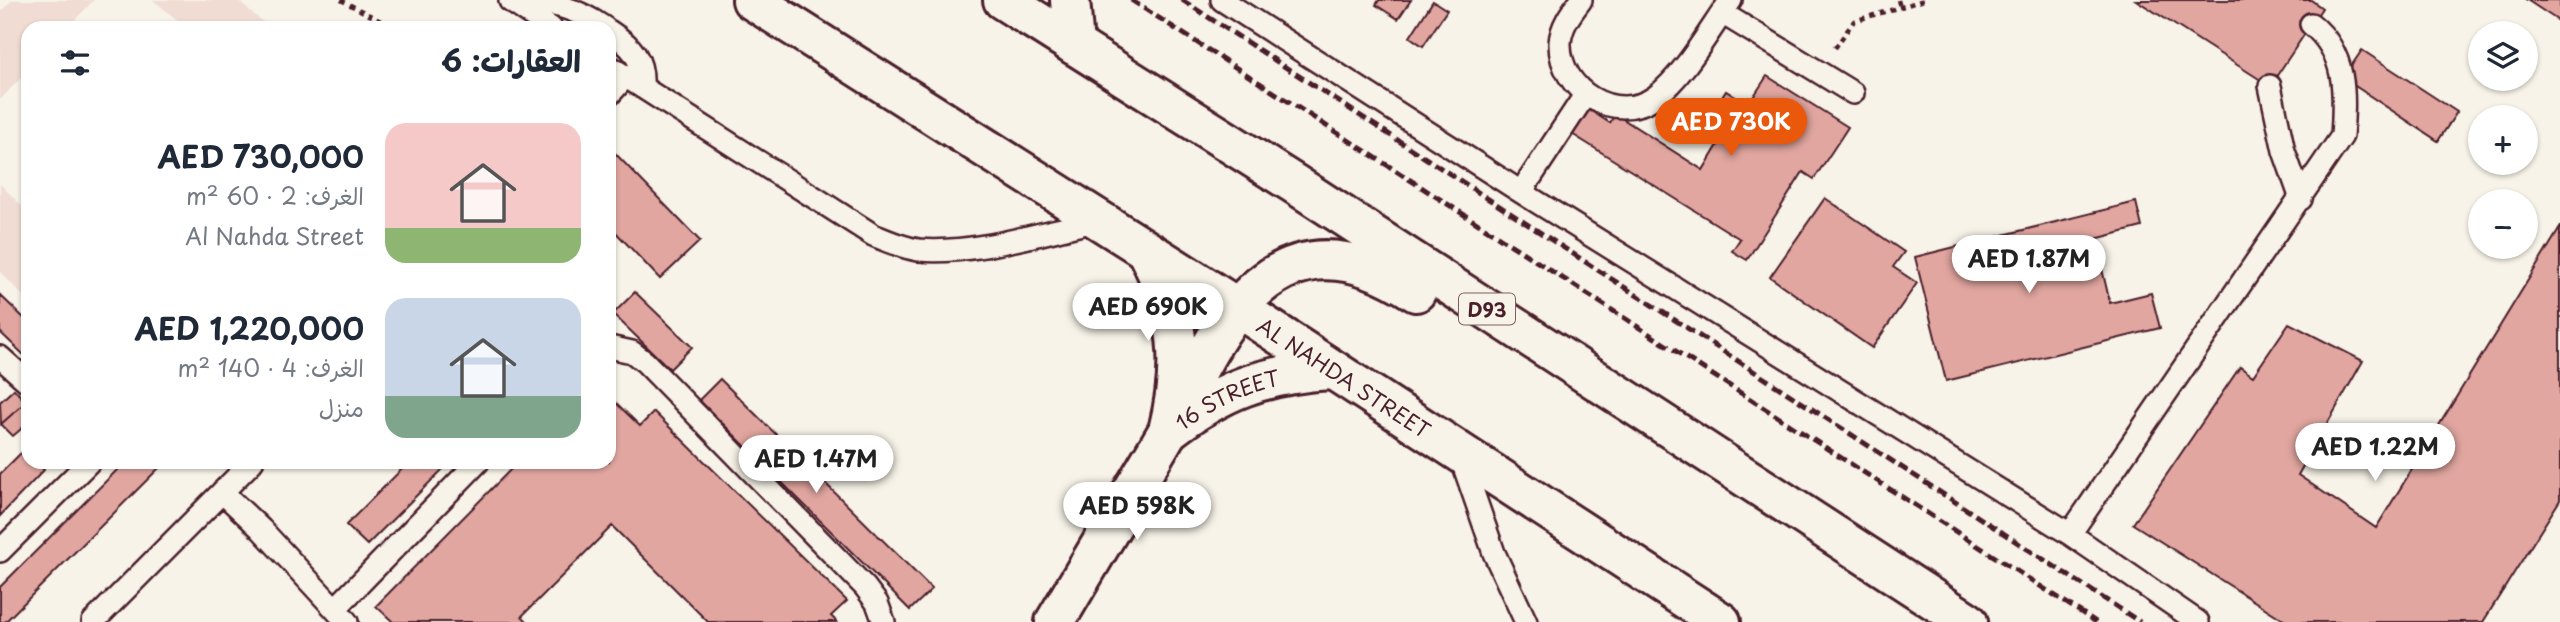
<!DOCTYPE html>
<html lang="ar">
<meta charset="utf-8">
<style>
:root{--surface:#fff;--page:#f6f6f7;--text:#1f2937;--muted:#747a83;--accent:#ea580c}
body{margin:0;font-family:"Playpen Sans","Playpen Sans Arabic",sans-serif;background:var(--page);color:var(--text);direction:rtl;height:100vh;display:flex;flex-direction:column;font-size:26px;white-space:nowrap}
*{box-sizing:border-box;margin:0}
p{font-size:23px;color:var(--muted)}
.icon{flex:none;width:38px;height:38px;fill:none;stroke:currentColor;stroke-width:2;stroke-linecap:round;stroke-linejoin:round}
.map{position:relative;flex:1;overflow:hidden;direction:ltr}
.details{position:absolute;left:21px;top:21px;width:595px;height:448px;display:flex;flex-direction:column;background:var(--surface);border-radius:21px;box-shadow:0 2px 5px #0004;direction:rtl}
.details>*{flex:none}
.fabs{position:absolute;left:2468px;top:21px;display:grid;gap:14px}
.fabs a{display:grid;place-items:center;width:70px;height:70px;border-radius:50%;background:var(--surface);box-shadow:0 2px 5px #0004;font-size:35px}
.price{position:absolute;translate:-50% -60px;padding:0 16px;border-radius:24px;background:#fff;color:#222;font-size:23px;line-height:46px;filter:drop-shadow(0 2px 4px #0008)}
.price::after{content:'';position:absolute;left:50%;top:42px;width:21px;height:16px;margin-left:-10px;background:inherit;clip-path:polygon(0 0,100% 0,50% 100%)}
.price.active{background:var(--accent);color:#fff}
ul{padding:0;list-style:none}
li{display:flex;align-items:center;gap:21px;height:175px;padding:0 35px}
li span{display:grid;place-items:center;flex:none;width:196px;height:140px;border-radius:21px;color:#555}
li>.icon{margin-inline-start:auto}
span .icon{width:84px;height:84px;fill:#fffc;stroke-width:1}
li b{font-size:30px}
h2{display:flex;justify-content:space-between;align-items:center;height:84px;padding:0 35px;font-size:30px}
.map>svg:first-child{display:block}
</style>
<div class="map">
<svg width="2560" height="622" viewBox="0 0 2560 622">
<rect width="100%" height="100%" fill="#f7f3e8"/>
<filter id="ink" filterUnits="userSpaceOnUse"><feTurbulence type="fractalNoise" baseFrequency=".0143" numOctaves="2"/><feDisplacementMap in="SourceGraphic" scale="14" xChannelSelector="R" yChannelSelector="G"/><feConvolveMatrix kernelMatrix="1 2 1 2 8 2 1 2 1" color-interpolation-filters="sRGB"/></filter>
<g filter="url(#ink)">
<!-- built -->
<path fill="#f0dcd2" d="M12,0H94L67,28H28V70L0,100V13Z
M153,0H237L270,28H187Z
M0,184L28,212V301L0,272Z"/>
<!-- building -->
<path fill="#e1a6a0" stroke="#4a1f2b" stroke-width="2" d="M1379,0H1411L1398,19L1376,5Z
M2136,0H2311L2322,8L2270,86Z
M2527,0H2560V22Z
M1433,1L1447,10L1423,46L1410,37Z
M2362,50L2457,112L2438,141L2343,78Z
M1767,76L1848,127L1814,179L1803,172L1747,260L1732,251L1740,239L1572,134L1588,109L1610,123L1615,114L1703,170L1718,145L1699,133L1726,91L1748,105Z
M610,148L700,241L660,279L609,225Z
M1825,198L1904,252L1893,267L1917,283L1872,348L1770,277Z
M2136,202L2142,227L2095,239L2110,303L2151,293L2160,328L1946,381L1915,257Z
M2560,228V500L2483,622H2287L2133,524L2240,367L2253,376L2289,323L2363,361L2298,475L2376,528Z
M635,292L692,347L670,369L613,314Z
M0,295L28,322V359L0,332Z
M720,379L932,589L910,610L699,400Z
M14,389L26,402L1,424L0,402Z
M609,396L640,426L654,412L847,601L831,616L837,622H708L612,526L522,616L528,622H393L376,606L518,462H609Z
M26,402L28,423L13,436L1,424Z
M24,450L28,454V462H36L44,470L0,516V474Z
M125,462H165L5,622H0V587Z
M409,462H450L367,545L346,525Z"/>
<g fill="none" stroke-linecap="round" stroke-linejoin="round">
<!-- lane casing -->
<g stroke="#4a1f2b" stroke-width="26">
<path id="lane" d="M1222,0L1521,192L2070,534L2198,622
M1581,0C1571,13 1561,26 1560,43C1559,90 1615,125 1655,97C1684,76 1710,29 1731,0
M510,1L551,28
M516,5C552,0 575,8 605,28
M1722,13L1853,93
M609,31C632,46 644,59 642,87
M609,66L873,235C888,241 903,248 919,250C974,255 1043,232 1096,221
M2270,86L2284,151L2301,199
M609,95L625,77
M1521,192L1585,95
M609,347L632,352L645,362L865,587L877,603L884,622
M0,357L28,382
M1460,455L1494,553L1526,622
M222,492L261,529L347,622
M2070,534L2342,136C2345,94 2347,53 2311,24
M0,551L89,462
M335,609L478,462
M93,622L252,462"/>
</g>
<!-- secondary casing -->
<g stroke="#4a1f2b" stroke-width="44">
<g id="secondary">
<path id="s1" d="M1168,431C1221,390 1263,374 1331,370"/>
<path d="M1055,622L1168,431C1185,362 1180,316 1147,252"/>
</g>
</g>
<!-- primary casing -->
<g stroke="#4a1f2b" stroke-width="44">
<g id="primary">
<path id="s2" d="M752,0L1238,308L1721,622"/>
<path d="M1003,0L1293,183L1968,622"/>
<path d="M1070,0L1074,45"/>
<path d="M1168,431C1220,320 1277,202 1416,292"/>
</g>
</g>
<!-- path -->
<path stroke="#4a1f2b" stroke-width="4.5" stroke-dasharray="5 5" stroke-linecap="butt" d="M341,0L394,28
M1898,0L1900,7
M1835,48L1854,21L1924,0"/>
<!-- lane -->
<use href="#lane" stroke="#f7f3e8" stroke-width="21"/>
<!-- secondary -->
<use href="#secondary" stroke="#f7f3e8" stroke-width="38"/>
<!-- primary -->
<use href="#primary" stroke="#f7f3e8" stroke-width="38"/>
<!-- rail -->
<path stroke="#4a1f2b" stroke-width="5" stroke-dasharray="10 5" stroke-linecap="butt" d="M1131,0L2096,622
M1182,0L2140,622"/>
</g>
</g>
<g text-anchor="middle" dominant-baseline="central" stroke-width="7" stroke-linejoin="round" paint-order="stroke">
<!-- shield labels -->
<rect fill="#f7f3e8" stroke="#7e5f64" stroke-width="2" x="1459" y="293.5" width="56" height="31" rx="5"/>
<g font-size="19" font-weight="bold" fill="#4a1f2b">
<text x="1487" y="309">D93</text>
</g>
<!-- street labels -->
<g font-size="21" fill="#4a1f2b" stroke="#f7f3e8">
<text stroke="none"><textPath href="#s2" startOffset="702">AL NAHDA STREET</textPath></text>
<text stroke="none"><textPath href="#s1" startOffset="68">16 STREET</textPath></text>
</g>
</g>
</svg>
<div class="fabs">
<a><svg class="icon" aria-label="layers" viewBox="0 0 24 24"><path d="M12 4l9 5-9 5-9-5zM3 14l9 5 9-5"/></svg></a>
<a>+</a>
<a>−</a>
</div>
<b class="price active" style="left:1731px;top:158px">AED 730K</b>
<b class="price" style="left:2029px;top:295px">AED 1.87M</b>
<b class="price" style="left:1148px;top:343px">AED 690K</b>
<b class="price" style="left:2375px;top:483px">AED 1.22M</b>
<b class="price" style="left:816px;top:495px">AED 1.47M</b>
<b class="price" style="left:1137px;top:542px">AED 598K</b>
<section class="details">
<h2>العقارات: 6<svg class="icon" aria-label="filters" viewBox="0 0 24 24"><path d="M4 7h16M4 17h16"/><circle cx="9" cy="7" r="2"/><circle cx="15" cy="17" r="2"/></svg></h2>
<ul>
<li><span style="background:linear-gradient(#f6c9c9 75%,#8fb573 0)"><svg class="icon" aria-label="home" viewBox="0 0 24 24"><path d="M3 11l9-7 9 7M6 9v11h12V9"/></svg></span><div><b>AED 730,000</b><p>الغرف: 2 · 60 m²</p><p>Al Nahda Street</p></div></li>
<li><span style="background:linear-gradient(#c9d6e8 70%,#7fa58c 0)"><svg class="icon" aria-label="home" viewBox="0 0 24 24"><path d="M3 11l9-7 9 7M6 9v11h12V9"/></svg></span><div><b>AED 1,220,000</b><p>الغرف: 4 · 140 m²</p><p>منزل</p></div></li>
</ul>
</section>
</div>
